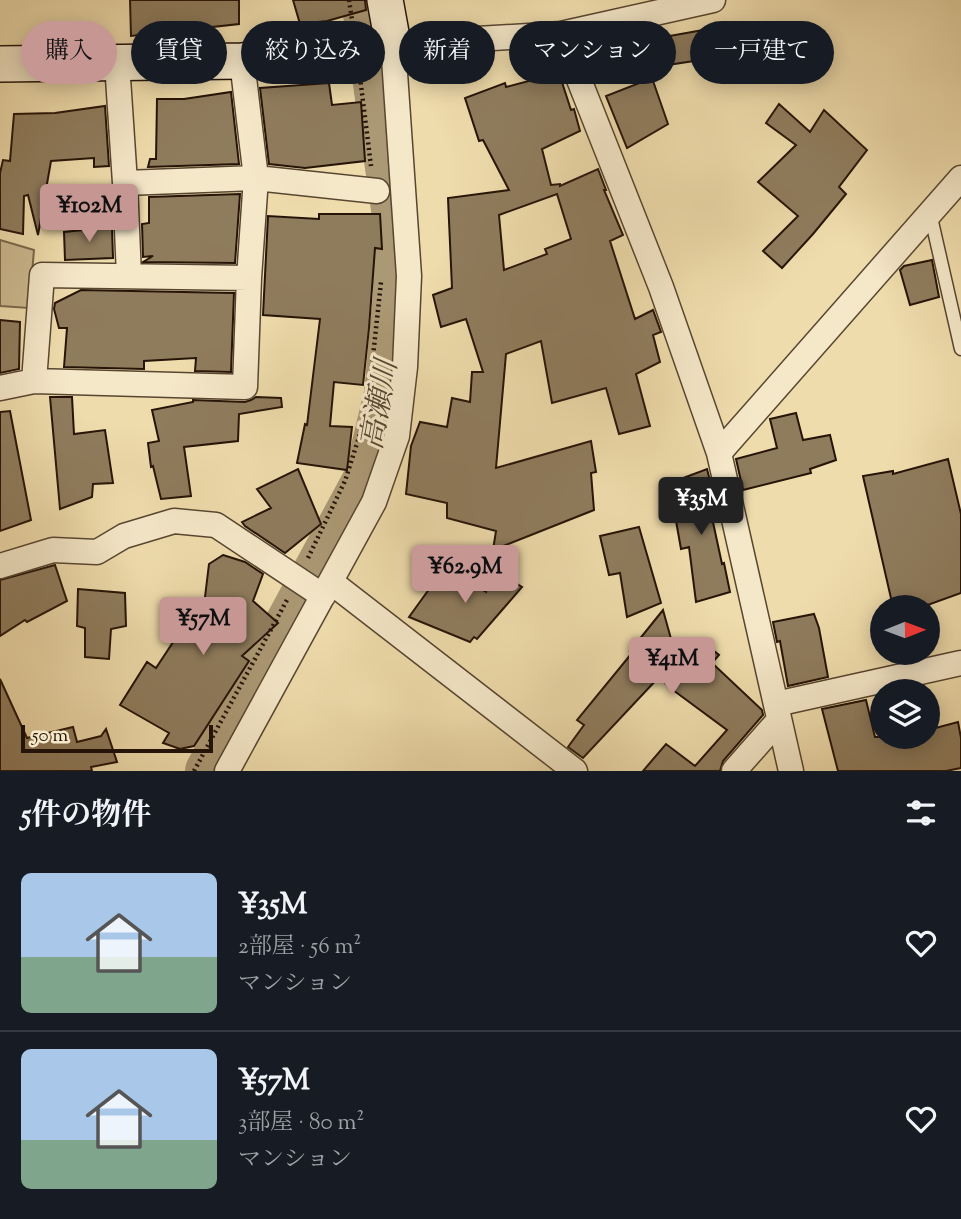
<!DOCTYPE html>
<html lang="ja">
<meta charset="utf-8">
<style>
:root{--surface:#171b24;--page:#242831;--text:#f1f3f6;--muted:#9ea1a6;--line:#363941;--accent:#c59692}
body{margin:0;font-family:"Sorts Mill Goudy","Noto Serif JP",serif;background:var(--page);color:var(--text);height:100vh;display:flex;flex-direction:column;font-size:26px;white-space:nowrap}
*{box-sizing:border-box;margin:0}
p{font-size:23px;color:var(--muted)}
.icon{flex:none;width:38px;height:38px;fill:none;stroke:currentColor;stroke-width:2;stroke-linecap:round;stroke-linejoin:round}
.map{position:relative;height:771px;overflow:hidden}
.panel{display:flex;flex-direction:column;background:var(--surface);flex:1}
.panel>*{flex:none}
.top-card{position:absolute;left:21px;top:21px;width:920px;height:63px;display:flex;gap:14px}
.needle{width:46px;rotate:89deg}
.controls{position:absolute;left:870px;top:595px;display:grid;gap:14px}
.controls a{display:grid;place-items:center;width:70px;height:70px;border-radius:50%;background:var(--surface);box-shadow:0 4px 18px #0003;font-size:35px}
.scale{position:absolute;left:21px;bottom:18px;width:192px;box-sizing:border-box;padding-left:7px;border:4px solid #261408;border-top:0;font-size:19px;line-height:24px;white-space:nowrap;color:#261408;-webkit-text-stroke:5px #f5e8c9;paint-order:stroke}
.price{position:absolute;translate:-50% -60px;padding:0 16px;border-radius:7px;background:var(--accent);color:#111;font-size:23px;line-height:46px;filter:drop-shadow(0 2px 4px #0008)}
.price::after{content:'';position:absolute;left:50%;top:42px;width:21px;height:16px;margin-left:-10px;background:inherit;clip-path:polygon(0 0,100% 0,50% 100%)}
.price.on{background:#222;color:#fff}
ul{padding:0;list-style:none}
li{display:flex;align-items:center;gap:21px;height:175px;padding:0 21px}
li+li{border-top:2px solid var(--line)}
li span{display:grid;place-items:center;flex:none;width:196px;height:140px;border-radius:10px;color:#555}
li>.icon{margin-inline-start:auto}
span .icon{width:84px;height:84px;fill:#fffc;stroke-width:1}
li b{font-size:30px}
h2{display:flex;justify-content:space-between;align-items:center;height:84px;padding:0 21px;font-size:30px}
.pill{padding:0 24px;border-radius:32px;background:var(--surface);box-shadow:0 4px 18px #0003;font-size:24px;line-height:63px}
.pill.on{background:var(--accent);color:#111}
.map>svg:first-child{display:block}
</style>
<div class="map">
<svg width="961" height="771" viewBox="0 0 961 771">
<rect width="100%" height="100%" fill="#efdcac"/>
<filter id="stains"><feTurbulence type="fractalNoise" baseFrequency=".00286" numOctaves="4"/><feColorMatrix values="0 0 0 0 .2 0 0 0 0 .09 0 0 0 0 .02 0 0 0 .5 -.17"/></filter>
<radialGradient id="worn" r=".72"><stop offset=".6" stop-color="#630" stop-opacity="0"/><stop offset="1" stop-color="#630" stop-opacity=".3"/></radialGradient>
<!-- green -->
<path fill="#cdba90" stroke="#7a674c" stroke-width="2" d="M0,240L34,250L29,308L0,306Z"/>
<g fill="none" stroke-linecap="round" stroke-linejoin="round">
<!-- river -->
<path stroke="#ab9874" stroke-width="46" d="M208,771L367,477L387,394L396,292L395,216L364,0"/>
</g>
<!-- building -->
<path fill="#8f7c5d" stroke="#261408" stroke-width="2" fill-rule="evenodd" d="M130,0H239V24L131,36Z
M293,0H365L366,10L327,21L300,24Z
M709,29L714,58L661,66L658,38Z
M559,73L571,110L574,109L580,131L542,149L551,185L560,184V186L598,169L606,190H604L623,235L610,241L635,319L653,310L661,332L653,335L660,362L636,374L650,426L619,434L606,388L552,403L541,341L506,354L496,468L591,441L596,472L591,473L594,510L493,550L496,531L447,518V503L406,494L411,446L420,422L447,427L452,398L470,402L472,372H483L466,319L441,327L433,295L452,288L448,198L509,190L483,140L479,141L465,98L505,83L506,87ZM557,194L571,239L545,249L547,254L504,270L499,215Z
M652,78L668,124L627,148L606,96Z
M329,83L332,105L361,102L365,161L305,168L269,164L260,88Z
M231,92L239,164L148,167L150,159H156L157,99H184Z
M779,104L810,132L824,110L867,150L839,187L846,194L813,234L782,268L763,251L798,216L758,182L796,145L766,123Z
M105,106L109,166L94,167V158L51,161L38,235L28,195L24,196L23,234L0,229V173L3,160L10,161L14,114L55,113Z
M240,194L235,263L143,262L153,256L143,257L142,224L149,223V197Z
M319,214H380L382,249L375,248L369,328L363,385L334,382L330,426L352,427L347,470L297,463L305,424L307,425L320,319L263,315L268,216L319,219Z
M112,227L113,258L65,260L64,232Z
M932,260L939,297L910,305L900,270L904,266Z
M81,290L234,293L231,372L195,371L196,358L144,361V369L64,367L67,328H59L54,309L55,303Z
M0,320L20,322L19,369L0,373Z
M50,397H72L74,434L105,430L113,483L93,484L92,497L60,509Z
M256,397L281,398L282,407L239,414L238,441L184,447L191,496L161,499L153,466L151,467L148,443L159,441L152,410L193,402V400L245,402L251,400Z
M10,411L31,520L0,531V412Z
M796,413L803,440L830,435L836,460L810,469L811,473L743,490L736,459L777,448L770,419Z
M948,459L961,514V593L922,607H893L863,476L893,471V474Z
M298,469L321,524L285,553L245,526L242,522L271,508L257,489Z
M707,469L714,497L708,499L722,564L724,563L730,592L696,602L689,547L681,549L676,521L682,520L678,480Z
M639,527L661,603L627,617L620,573L609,575L600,536Z
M223,555L245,562L263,574L253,601L278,623L242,656L249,661L194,746L180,749L163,743L169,733L120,705L147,662L156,668L187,621L201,630L209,564Z
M55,565L67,601L27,622L25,620L0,636V580Z
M490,567L522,587L477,639L474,637L470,642L409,617L443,570L470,591L474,585L486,592Z
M78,589L125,593L126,626L111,629L109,659L85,657V628L77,626Z
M663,610L673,646L699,639L719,655L712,663L762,710L763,715L723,761L720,771H643L666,744L695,766L727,730L673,690L659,677L583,758L568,747L584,725L577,720L632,653L630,651Z
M814,614L819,628L828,677L788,686L780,641L777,642L773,622Z
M0,679L27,738L73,727L77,742L101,736L106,729L117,762L91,767L92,771H0Z
M866,700L875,737H928V730L958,722L961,738V768L946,771H838L822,709Z"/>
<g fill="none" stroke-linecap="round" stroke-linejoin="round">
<!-- lane casing -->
<g stroke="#584631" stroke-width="15">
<path id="lane" d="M930,213L961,349"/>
</g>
<!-- street casing -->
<g stroke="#584631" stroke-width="27">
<path id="street" d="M561,34L661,287L719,453L791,771
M242,61L256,178L377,191
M125,183L129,276
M34,381L42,275L249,278
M0,388L34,381L245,387L249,278L256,178L125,183L117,63
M719,453L961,178
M0,566L53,550L97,552L124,536L174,521L216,525L323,596
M331,582L575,771
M776,704L961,663
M227,771L374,502L397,436L405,367L409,276L393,44L561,34L713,0
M734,771L779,720"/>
</g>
<!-- secondary casing -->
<g stroke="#261408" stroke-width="38">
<path id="secondary" d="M0,64L242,61L338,52L393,44L385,0"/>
</g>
<!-- path -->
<path stroke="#261408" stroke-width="4.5" stroke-dasharray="2 3.5" stroke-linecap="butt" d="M349,0L352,20
M360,77L371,166
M308,558L345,481L367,412L381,282
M194,771L287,600"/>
<!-- lane -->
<use href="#lane" stroke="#f5e8c9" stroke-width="12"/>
<!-- street -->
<use href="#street" stroke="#f5e8c9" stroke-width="24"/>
<!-- secondary -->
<use href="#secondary" stroke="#f5e8c9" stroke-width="35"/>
</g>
<g text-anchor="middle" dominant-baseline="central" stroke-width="6" stroke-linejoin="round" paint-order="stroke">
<!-- water labels -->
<g font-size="30" font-style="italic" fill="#5b4933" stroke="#f5e8c9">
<text transform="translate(381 405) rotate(-80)">高瀬川</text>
</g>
</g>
<rect width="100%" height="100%" filter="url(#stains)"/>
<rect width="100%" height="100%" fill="url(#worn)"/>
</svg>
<div class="controls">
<a><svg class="needle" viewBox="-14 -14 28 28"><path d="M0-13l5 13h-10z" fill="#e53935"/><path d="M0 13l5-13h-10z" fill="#9ea1a6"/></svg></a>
<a><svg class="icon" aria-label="layers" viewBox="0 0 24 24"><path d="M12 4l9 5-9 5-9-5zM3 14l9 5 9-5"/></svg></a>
</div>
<div class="scale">50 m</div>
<b class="price" style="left:89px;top:244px">¥102M</b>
<b class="price on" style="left:701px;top:537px">¥35M</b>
<b class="price" style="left:465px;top:605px">¥62.9M</b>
<b class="price" style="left:203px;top:657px">¥57M</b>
<b class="price" style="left:672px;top:697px">¥41M</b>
<div class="top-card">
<a class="pill on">購入</a>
<a class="pill">賃貸</a>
<a class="pill">絞り込み</a>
<a class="pill">新着</a>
<a class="pill">マンション</a>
<a class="pill">一戸建て</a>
</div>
</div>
<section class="panel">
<h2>5件の物件<svg class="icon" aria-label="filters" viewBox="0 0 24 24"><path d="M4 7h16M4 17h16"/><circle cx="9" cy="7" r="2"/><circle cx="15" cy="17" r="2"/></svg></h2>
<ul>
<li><span style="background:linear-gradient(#a9c7e8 60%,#7fa58c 0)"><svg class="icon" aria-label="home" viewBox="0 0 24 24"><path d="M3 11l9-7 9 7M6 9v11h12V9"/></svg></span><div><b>¥35M</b><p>2部屋 · 56 m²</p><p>マンション</p></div><svg class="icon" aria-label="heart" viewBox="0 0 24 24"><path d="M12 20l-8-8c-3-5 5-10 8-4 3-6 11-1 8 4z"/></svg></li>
<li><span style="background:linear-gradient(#a9c7e8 65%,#7fa58c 0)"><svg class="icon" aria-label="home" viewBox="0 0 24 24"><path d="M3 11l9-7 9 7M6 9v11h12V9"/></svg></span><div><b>¥57M</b><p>3部屋 · 80 m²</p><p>マンション</p></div><svg class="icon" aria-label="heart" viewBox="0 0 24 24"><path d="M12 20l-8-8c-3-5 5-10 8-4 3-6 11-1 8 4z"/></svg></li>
</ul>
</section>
